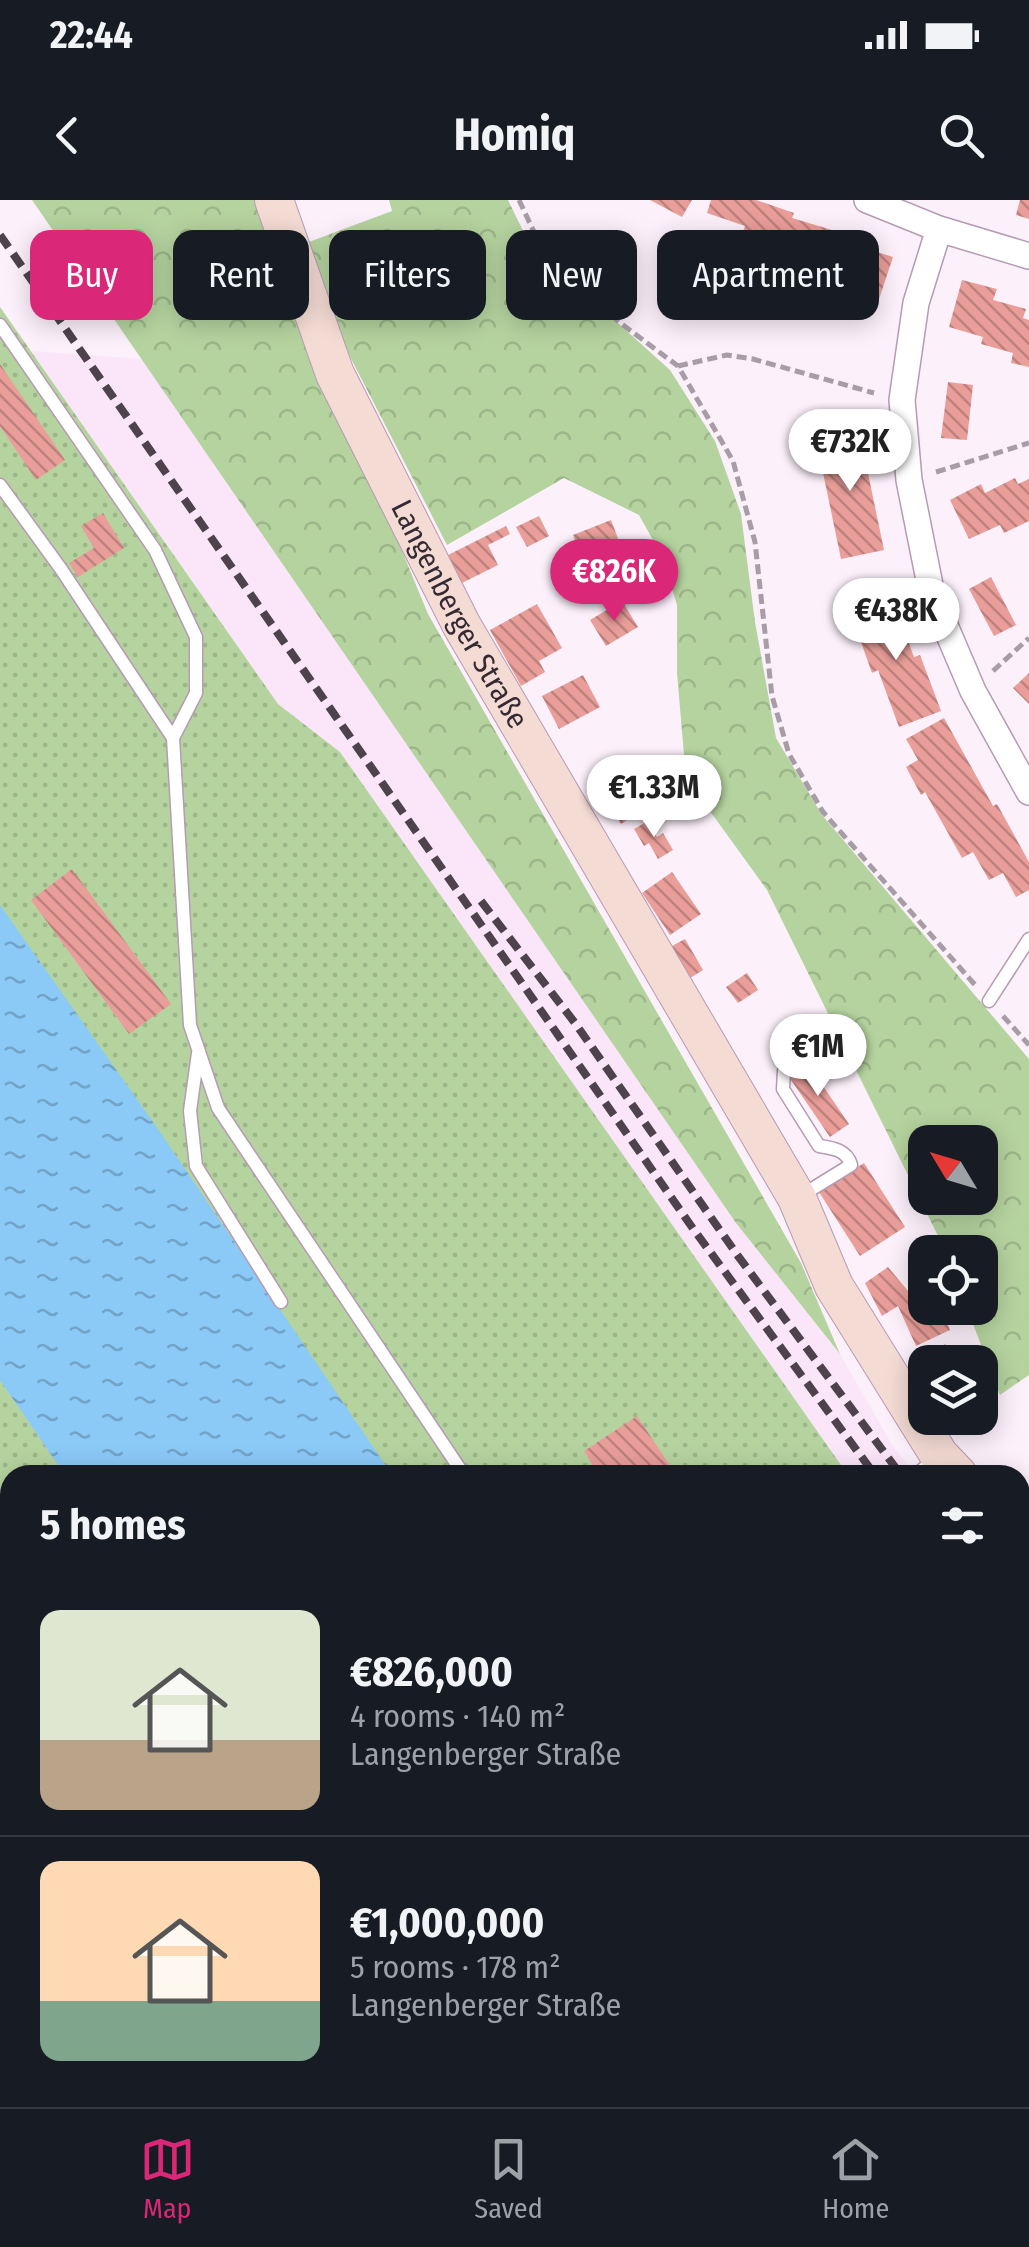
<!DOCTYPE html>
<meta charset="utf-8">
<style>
:root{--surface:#171b24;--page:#242831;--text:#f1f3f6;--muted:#9ea1a6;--line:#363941;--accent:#db2777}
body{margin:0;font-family:"Fira Sans Condensed",sans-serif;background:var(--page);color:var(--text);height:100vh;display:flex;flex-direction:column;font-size:38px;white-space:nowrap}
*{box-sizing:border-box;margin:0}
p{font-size:32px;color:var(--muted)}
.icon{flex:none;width:55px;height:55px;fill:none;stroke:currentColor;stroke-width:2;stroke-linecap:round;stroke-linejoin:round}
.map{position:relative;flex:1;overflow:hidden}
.side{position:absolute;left:0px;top:1265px;width:1030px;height:642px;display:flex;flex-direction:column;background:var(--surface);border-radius:30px 30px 0 0;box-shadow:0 5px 25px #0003}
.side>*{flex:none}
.guide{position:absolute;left:30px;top:30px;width:970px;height:90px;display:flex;gap:20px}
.needle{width:65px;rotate:308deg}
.controls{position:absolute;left:908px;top:925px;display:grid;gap:20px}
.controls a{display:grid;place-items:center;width:90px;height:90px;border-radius:20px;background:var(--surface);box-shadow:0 5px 25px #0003;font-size:50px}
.price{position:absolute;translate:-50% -85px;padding:0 22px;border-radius:35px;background:#fff;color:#222;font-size:32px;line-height:65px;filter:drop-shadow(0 2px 5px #0008)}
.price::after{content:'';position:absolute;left:50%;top:60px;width:30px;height:22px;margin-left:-15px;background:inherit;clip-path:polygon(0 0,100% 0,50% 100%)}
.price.selected{background:var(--accent);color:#fff}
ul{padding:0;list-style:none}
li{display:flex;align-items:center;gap:30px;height:250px;padding:0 40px}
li+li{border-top:2px solid var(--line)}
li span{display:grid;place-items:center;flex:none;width:280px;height:200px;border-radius:20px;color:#555}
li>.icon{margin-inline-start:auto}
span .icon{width:120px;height:120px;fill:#fffc;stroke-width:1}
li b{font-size:42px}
h2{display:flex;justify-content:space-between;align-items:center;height:120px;padding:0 40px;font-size:42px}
.pill{padding:0 35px;border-radius:20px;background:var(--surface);box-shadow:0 5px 25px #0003;font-size:35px;line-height:90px}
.pill.selected{background:var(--accent);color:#fff}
.status{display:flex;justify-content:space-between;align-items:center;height:70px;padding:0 50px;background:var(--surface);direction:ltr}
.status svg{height:28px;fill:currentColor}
header{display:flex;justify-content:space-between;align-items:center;height:130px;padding:0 40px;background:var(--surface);font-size:45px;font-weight:700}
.dock{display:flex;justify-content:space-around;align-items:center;height:140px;border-top:2px solid var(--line);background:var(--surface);font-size:28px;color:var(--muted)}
.dock a{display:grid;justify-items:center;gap:5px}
.dock .selected{color:var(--accent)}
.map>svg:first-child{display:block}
</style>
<div class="status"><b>22:44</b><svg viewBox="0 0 49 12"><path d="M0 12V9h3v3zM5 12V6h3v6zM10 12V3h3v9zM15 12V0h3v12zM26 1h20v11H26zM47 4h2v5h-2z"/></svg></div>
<header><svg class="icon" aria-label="back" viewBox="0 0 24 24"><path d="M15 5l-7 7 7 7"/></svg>Homiq<svg class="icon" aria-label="search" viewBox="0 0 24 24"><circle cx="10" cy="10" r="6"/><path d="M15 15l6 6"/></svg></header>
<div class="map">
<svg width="1029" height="1907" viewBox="0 0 1029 1907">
<defs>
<pattern id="grass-dots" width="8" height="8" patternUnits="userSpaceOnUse" patternTransform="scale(2.5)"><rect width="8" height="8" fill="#b5d39f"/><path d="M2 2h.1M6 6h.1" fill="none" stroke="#9cb589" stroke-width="1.8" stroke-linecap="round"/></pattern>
<pattern id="forest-crowns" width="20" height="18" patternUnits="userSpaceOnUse" patternTransform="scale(2.5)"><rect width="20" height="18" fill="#b5d39f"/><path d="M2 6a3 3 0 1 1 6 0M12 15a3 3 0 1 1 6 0" fill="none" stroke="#9cb589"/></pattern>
<pattern id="water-ripples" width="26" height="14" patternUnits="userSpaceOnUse" patternTransform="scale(2.5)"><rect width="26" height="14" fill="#8bc9f7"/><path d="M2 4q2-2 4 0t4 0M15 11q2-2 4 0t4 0" fill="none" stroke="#72a3c9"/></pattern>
<pattern id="building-back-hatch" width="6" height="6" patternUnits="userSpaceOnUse" patternTransform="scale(2.5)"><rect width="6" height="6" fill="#e99e99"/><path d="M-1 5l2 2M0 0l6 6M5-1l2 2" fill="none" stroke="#be817d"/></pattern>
</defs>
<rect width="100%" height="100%" fill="#fcf0fb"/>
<!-- built -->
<path fill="#fbe6f9" d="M31,151L143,159L736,1023L840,1154L891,1243L915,1275H848L340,552L278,504Z
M1020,1381L1029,1388V1504L1020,1494Z"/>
<!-- grass -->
<path fill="url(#grass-dots)" d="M0,107L278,504L340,552L848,1275H10V1898H1020V1787L1029,1795V1907H0Z
M1020,1494L1029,1504V1659L1020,1665Z"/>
<!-- forest -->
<path fill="url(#forest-crowns)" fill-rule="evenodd" d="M32,0H270L330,176L428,414L801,1063L840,1154L736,1023Z
M389,0H508L529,43L670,170L715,241L741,314L755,422L776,538L822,615L1029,859V1175L1000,1195L967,1108H980V1052H946L767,690L686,578L677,473V405L663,358L639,315L564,278L447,345L345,147L309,42L392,11ZM925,942H980V998H925Z
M1029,1659V1795L1020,1787V1665Z"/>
<!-- water -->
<path fill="url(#water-ripples)" d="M0,705L160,932L392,1275H65L0,1180Z
M492,1898H813L819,1907H499Z"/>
<!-- building -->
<path fill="url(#building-back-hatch)" d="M650,0H692L682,17Z
M711,0H756L794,13L792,18L832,30L830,37L893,57L874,114L812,94L816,81L776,69L779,59L738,46L745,26L707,13Z
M1020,0H1029V19L1016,15Z
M962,80L997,89L993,100L1026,109L1023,118L1029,120V167L1011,163L1013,153L981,144L983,137L949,127Z
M0,164L65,260L36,280L0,226Z
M948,182L973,185L967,240L941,238Z
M859,230L884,350L841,359L816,239Z
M1015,278L1018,284L1029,279V321L1004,333L1000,325L969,339L950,300L981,284L985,293Z
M103,313L124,348L78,377L69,363L94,348L81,326Z
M539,316L549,336L527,347L516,327Z
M611,320L622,349L584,364L573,335Z
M506,326L510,334L488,345L498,365L456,386L442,358Z
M991,377L1016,425L994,436L969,389Z
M892,399L914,457L920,455L941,511L899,527L878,470L872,473L851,414Z
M622,401L638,427L606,446L590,420Z
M537,404L562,448L539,461L545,472L521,486L490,430Z
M1029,473V504L1013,488Z
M583,475L600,507L559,529L542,496Z
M944,518L993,606L997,604L1029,662V690L1016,697L1003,673L989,680L973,652L962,658L925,592L921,595L906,567L918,560L906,539Z
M626,597L637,614L621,624L610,607Z
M648,621L657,637L663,633L673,650L658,659L649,643L644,646L634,629Z
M72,669L171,804L129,834L31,700Z
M672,672L701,714L670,735L642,693Z
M685,739L703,770L690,778L672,746Z
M747,773L758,790L738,803L726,787Z
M806,861L849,924L830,937L787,874Z
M864,963L905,1027L860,1056L819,992Z
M888,1067L908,1091L925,1083V1108H941L950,1130L916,1146L898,1106L882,1116L865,1083Z
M945,1144L956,1162H925V1170L919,1161Z
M637,1216L673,1270L677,1275H599L584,1251Z"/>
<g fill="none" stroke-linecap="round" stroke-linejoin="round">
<!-- service casing -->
<g stroke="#b69bb3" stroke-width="15">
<path id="service" d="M0,125L155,350L196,437V493L173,538
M0,285L61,369L173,538L190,825L218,908L464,1275
M989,801L1029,739
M198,853L190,911L196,966L281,1102
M784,871L783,889L819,946C833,948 847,950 851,965L799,997
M916,1275L937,1257
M0,1535L10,1549
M253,1898L260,1907
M874,1898L880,1907"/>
</g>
<!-- minor casing -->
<g stroke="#b69bb3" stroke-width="28">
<path id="minor" d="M867,0L939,29L1029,56
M939,29L916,103L902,200L909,280L932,395L973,491L1029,592
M1020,1308L1029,1314"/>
</g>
<!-- secondary casing -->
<g stroke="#b69bb3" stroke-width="40">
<g id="secondary">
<path id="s1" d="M274,0L335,174L462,426L797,998L834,1086L939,1255L958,1275"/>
<path d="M1020,1344L1029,1354"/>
</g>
</g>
<!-- path -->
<path stroke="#a89da7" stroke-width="5" stroke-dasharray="10 5" stroke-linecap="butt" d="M519,0L541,47L556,66L619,122L678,166L733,261L755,342L772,496L789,554L823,612L976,786
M678,166L727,155L753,159L874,193
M936,272L1029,243
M993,471L1029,438
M1003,816L1029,845
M1020,1395L1029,1406
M1020,1484L1029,1495"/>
<!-- service -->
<use href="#service" stroke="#fff" stroke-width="12"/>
<!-- minor -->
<use href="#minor" stroke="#fff" stroke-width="25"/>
<!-- secondary -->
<use href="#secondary" stroke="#f4dbd4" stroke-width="38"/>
<!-- rail -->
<path stroke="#4e434c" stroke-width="8" stroke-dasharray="15 8" stroke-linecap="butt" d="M0,35L694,1030L875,1275
M481,701L575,823L738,1056L901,1275
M1020,1422L1029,1432
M1020,1454L1029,1465"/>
</g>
<g text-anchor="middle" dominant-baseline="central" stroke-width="10" stroke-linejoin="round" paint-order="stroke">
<!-- street labels -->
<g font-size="30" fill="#352a33" stroke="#fcf0fb">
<text stroke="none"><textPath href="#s1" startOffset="455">Langenberger Straße</textPath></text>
</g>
</g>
</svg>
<div class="controls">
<a><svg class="needle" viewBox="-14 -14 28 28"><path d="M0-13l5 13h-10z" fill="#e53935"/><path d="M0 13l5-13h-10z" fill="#9ea1a6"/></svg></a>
<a><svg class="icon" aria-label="locate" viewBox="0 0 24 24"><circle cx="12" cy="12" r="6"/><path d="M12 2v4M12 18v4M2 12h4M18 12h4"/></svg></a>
<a><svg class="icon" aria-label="layers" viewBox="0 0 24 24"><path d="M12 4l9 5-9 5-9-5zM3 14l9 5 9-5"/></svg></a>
</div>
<b class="price" style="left:850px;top:294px">€732K</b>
<b class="price selected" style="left:614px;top:424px">€826K</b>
<b class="price" style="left:896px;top:463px">€438K</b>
<b class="price" style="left:654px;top:640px">€1.33M</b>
<b class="price" style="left:818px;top:899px">€1M</b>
<div class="guide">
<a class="pill selected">Buy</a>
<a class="pill">Rent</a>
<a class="pill">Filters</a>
<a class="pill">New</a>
<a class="pill">Apartment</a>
</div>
<section class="side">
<h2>5 homes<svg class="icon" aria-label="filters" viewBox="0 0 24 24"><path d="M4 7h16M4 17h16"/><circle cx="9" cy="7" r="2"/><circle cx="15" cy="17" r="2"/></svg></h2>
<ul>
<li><span style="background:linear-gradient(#dfe7d0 65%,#b9a48a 0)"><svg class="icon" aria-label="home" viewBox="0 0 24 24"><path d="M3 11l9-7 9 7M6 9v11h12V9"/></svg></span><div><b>€826,000</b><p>4 rooms · 140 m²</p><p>Langenberger Straße</p></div></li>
<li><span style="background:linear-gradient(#ffd9b3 70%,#7fa58c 0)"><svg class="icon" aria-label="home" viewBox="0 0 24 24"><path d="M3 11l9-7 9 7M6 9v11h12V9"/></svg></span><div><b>€1,000,000</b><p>5 rooms · 178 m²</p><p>Langenberger Straße</p></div></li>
</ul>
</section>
</div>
<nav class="dock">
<a class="selected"><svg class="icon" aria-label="map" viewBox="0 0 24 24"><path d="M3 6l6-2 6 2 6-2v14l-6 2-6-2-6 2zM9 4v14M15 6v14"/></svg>Map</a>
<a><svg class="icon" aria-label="saved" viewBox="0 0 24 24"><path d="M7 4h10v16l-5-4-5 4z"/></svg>Saved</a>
<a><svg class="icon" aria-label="home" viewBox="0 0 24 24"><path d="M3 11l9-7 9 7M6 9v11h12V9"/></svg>Home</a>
</nav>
